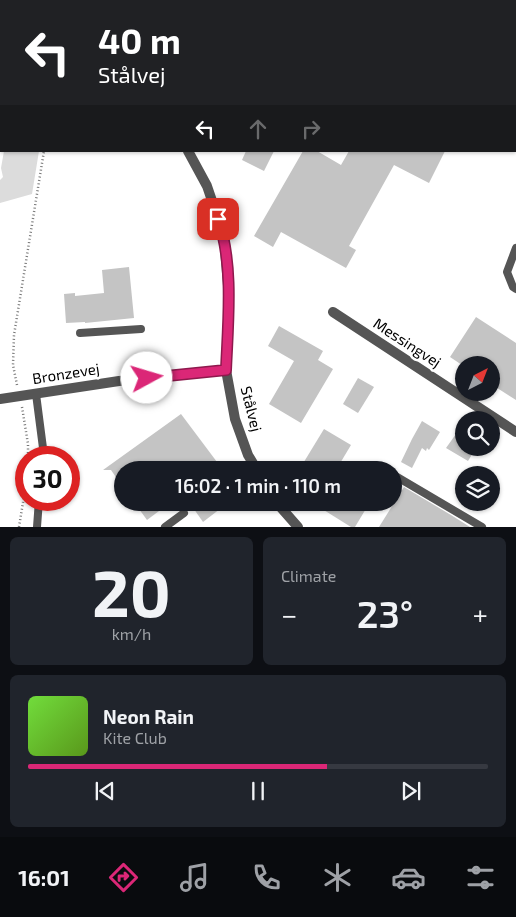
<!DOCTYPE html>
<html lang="en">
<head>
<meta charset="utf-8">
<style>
  :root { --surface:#171b24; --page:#20242c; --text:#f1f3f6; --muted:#9ea1a6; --line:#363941; --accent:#db2777 }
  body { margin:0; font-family:"Exo 2",sans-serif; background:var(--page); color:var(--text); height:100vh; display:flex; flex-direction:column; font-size:19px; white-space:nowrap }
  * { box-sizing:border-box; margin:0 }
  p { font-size:16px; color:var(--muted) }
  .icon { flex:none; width:28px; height:28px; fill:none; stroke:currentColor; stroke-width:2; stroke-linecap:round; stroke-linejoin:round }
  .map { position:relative; height:527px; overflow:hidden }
  .side { display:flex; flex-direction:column; gap:10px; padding:10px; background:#0d0f14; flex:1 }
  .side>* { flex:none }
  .hud { position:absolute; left:0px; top:0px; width:516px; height:152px; box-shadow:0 1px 4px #0004; background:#202124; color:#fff; overflow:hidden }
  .needle { width:32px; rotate:42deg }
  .tools { position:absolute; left:455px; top:356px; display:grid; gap:10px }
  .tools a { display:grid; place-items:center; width:45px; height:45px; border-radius:50%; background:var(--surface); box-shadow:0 1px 4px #0004; font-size:25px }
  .speed { position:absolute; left:15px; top:446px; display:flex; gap:10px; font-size:25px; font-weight:700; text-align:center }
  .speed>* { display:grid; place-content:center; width:65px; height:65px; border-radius:50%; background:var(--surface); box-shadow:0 1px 4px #0004; line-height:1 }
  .speed .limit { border:8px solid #d22; background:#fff; color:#111 }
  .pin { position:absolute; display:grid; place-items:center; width:42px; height:42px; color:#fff; margin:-21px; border-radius:10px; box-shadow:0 2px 8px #0006 }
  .me { position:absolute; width:55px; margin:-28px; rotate:84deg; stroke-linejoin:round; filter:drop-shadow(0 0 4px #0008) }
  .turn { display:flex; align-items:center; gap:18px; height:105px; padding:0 15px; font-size:22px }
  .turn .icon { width:65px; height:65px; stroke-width:2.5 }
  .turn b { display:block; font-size:35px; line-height:42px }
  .lanes { display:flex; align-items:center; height:48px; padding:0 15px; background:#0003; justify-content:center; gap:25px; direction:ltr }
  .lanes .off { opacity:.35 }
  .big { font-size:38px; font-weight:600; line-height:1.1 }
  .side .card { flex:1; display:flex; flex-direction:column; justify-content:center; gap:8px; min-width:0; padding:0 18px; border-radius:8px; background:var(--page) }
  .side .dial { align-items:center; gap:0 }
  .dial b { font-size:65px; line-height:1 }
  .song { display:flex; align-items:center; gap:15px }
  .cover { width:60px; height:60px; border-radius:8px; background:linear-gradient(135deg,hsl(100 70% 55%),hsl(90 70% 35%)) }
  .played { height:5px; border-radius:2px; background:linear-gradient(90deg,var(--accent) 65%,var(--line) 65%) }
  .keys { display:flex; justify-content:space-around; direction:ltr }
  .heat { display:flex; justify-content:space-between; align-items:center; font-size:28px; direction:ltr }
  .side .tiles { flex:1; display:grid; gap:10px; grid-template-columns:1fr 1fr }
  .card:last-child { grid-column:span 2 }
  .trip { position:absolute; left:114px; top:461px; width:288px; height:50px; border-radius:25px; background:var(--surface); box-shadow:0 1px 4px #0004; font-weight:600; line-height:50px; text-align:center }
  .tabs { display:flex; height:80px; justify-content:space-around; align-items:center; background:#090b0e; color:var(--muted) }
  .tabs .icon { width:35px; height:35px }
  .tabs .current { color:var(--accent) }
  .tabs b { font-size:22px; color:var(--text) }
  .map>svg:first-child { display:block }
  .green { fill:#dcdcdc }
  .building { fill:#c4c4c4 }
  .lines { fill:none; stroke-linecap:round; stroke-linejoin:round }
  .path { stroke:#777; stroke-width:2.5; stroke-dasharray:1 2.5; stroke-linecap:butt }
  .service { stroke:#555; stroke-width:8 }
  .minor { stroke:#555; stroke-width:10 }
  .route-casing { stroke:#8e194d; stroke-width:12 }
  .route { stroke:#db2777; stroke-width:9 }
  .labels { text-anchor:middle; stroke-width:5; stroke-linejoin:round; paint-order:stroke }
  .street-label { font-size:15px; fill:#000; stroke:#fff }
</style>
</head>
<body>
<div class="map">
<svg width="516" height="527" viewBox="0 0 516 527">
  <rect width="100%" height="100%" fill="#fff"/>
  <!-- green -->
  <polygon class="green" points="4,151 39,151 32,194 0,203 0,180 3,177 1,168"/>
  <!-- building -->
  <g class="building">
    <polygon points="246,151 274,151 264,171 242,160"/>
    <polygon points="303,151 317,151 341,165 349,151 445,151 429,183 394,165 349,246 356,250 346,268 281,232 273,247 254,236"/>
    <polygon points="129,267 134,318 85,323 85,322 66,323 64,294 75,293 75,296 104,293 102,270"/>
    <polygon points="476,317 516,343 516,400 491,384 491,365 462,365 450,357"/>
    <polygon points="279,326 323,351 318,360 333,369 301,423 269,404 294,361 268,346"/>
    <polygon points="358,378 374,387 358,413 343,404"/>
    <polygon points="181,414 223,470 122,470 122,486 111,470 103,470"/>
    <polygon points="422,421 440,432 429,450 427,448 426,451 422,448 412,468 401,462 412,439"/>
    <polygon points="324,429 351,445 336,470 299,470"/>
    <polygon points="456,434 464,439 464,448 476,448 468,461 446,448"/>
    <polygon points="404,487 451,515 470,527 379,527"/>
    <polygon points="134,502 171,502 147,520"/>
    <polygon points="189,502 229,502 203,522"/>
    <polygon points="311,502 370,502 355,527 351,527"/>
  </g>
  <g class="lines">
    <!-- path -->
    <g class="path">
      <polyline points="79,1 81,0"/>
      <polyline points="17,385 13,365 14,335 44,151"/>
      <polyline points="22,407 28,444 28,458"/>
      <polyline points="19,527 26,484"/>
    </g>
    <!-- service -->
    <g class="service">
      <polyline points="516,248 507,272 513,287 516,289"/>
      <polyline points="80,333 141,329"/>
      <polyline points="36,394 43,448 42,458"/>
      <polyline points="392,474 482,527"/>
      <polyline points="37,527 39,500"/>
      <polyline points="165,527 184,513"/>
    </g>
    <!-- minor -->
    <g class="minor">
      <polyline points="104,0 105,1"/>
      <polyline points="167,1 169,0"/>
      <polyline points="188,151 207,186 224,236 229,298 226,370 235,419 248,455 257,470"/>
      <polyline points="333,312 516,432"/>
      <polyline points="0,399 119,381 226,370"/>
      <polyline points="276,502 298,527"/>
    </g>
  </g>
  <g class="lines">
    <defs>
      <path id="route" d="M147 378 226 370C228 322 234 264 218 219"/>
    </defs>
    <!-- route casing -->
    <use href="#route" class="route-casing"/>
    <!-- route -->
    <use href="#route" class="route"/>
  </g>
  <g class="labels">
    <!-- street labels -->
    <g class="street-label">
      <text transform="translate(407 343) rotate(33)" y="5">Messingvej</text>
      <text transform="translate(66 374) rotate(-9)" y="5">Bronzevej</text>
      <text transform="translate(251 409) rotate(76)" y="5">Stålvej</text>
    </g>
  </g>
</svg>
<div class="tools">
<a><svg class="needle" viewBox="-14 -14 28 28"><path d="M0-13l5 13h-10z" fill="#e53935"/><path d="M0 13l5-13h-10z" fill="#9ea1a6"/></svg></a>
<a><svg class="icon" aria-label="search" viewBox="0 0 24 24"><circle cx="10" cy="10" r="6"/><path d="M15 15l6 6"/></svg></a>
<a><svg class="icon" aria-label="layers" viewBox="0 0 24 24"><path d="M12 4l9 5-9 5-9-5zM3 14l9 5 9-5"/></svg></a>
</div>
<div class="speed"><div class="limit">30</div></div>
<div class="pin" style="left:218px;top:219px;background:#d93025"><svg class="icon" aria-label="arrive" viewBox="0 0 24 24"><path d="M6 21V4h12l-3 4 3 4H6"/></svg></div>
<svg class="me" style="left:147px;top:378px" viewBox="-20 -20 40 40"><circle r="19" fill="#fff"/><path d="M0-13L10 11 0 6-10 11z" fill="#db2777"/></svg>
<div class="trip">16:02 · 1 min · 110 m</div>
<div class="hud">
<div class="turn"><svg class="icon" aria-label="left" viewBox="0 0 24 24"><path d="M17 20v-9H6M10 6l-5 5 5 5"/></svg><div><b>40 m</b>Stålvej</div></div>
<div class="lanes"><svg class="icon" aria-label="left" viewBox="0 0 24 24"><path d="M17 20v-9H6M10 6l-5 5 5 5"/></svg><svg class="icon off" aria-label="ahead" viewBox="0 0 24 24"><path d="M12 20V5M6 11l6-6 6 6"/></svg><svg class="icon off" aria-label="right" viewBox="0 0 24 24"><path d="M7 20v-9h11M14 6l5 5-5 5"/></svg></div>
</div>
</div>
<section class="side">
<div class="tiles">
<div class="card dial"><b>20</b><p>km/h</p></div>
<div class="card"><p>Climate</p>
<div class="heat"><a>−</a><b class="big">23°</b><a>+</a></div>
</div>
<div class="card">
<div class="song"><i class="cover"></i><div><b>Neon Rain</b><p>Kite Club</p></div></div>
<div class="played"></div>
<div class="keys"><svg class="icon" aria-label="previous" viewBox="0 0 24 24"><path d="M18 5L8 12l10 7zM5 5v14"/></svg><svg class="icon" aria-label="pause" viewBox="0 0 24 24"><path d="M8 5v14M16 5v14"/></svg><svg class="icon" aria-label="next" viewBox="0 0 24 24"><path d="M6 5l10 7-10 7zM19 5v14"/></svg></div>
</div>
</div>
</section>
<nav class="tabs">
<b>16:01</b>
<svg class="icon current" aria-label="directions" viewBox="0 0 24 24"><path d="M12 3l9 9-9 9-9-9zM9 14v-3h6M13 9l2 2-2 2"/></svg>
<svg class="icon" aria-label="music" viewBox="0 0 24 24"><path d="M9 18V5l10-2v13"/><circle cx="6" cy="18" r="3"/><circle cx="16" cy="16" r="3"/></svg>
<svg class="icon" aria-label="phone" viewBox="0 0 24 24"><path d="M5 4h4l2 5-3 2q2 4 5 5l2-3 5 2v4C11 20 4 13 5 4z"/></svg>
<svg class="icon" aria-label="climate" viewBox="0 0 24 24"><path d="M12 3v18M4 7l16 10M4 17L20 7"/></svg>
<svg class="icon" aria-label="car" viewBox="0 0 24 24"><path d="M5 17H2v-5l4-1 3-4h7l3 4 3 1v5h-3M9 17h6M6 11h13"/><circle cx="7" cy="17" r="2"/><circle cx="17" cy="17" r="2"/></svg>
<svg class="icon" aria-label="filters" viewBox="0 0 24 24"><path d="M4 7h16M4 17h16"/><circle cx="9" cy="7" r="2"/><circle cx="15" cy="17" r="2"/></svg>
</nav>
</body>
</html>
